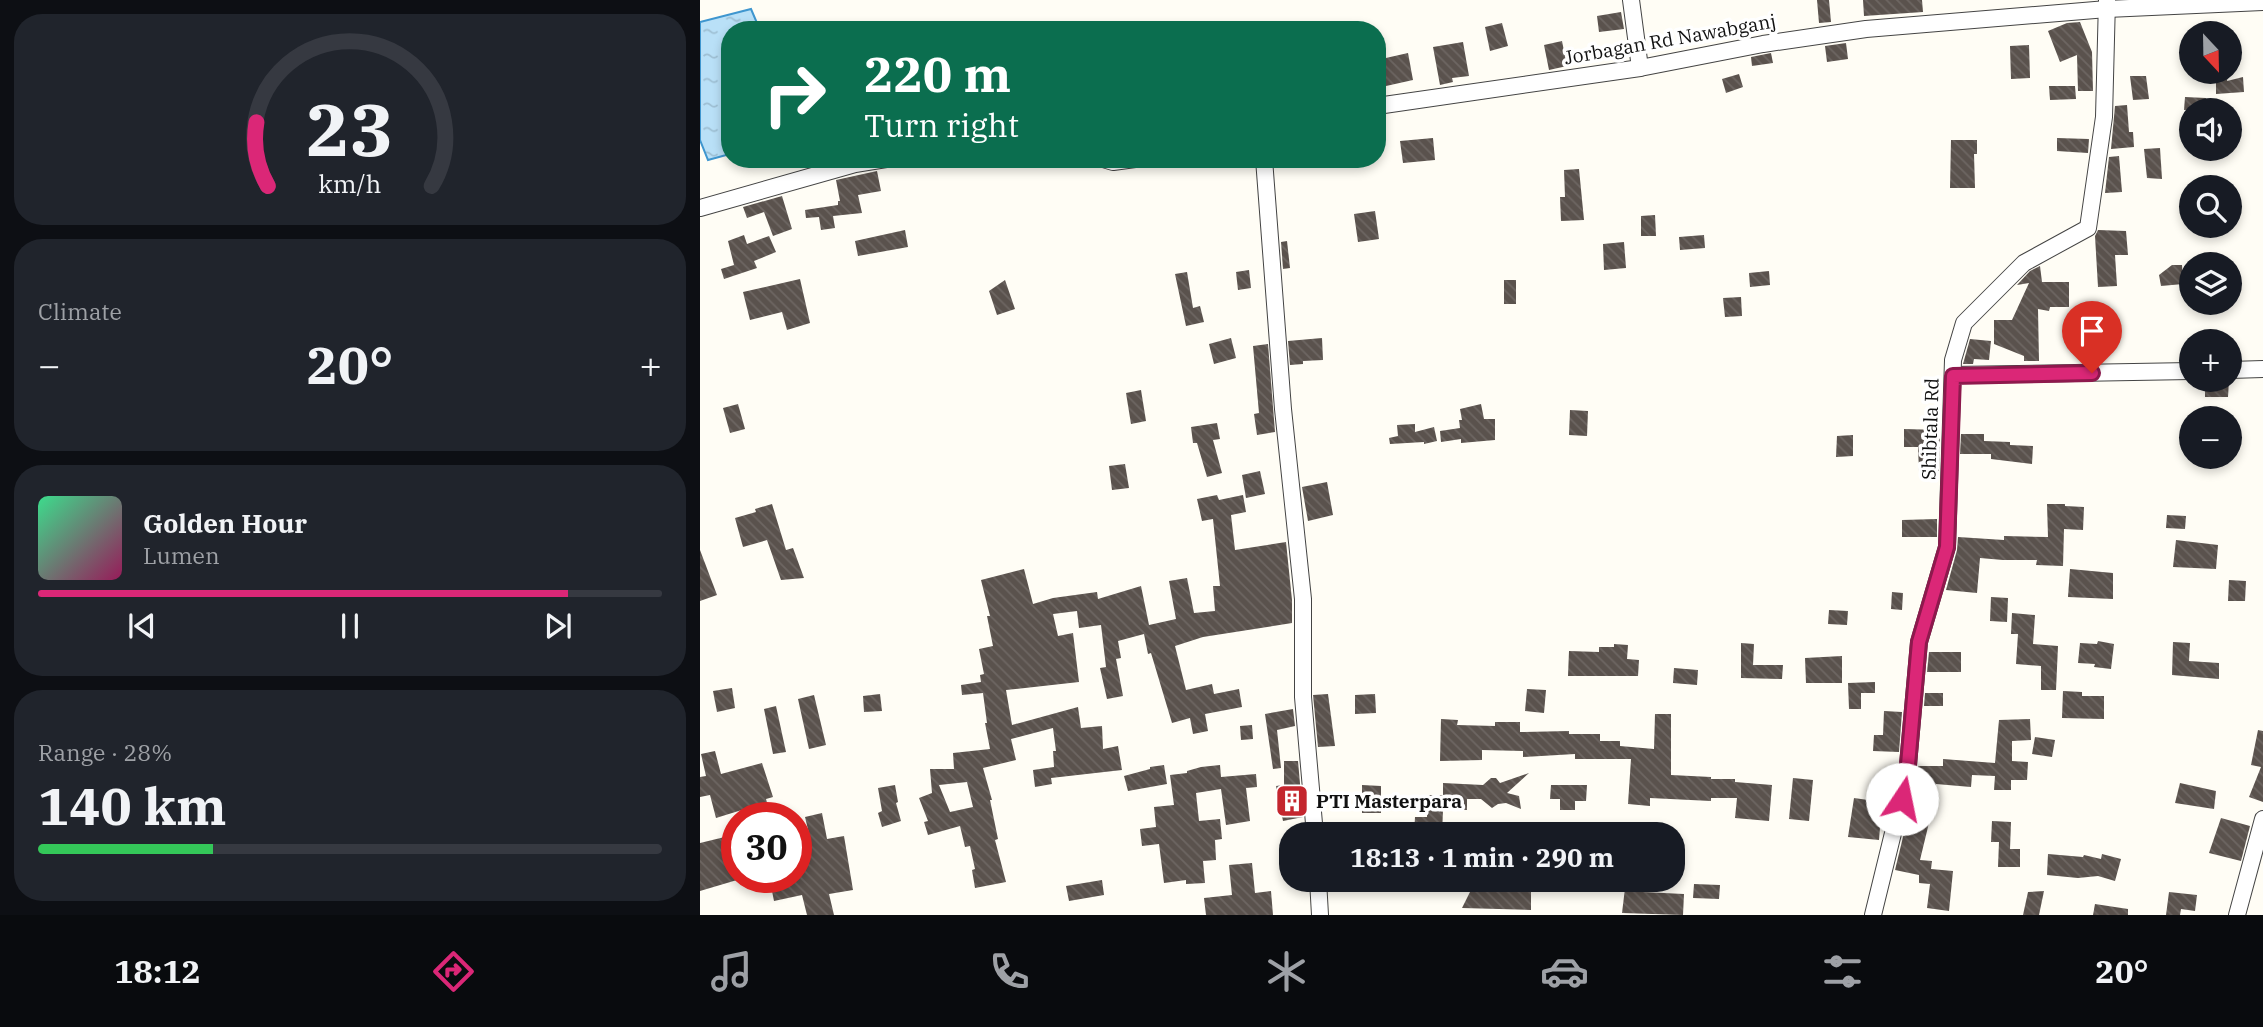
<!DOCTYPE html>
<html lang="en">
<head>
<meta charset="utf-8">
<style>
  :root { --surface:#171b24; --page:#20242c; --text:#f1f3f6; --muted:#9ea1a6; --line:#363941; --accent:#db2777 }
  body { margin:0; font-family:"IBM Plex Serif",serif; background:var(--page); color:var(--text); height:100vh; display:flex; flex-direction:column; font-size:26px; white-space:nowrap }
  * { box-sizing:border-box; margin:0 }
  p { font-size:23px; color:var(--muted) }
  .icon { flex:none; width:38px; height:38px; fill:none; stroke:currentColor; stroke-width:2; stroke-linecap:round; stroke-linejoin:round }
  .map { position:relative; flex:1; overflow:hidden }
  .panel { display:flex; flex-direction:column; gap:14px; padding:14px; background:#0d0f14; width:700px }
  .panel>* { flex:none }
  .guide { position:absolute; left:21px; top:21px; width:665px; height:147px; border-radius:28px; box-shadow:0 4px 10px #0003; background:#0b6e4f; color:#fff; overflow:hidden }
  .needle { width:46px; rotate:158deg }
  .controls { position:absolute; left:1479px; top:21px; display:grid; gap:14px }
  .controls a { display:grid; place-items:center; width:63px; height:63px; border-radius:50%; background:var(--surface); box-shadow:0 4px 10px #0003; font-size:35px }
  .speed { position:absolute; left:21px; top:802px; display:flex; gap:14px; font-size:35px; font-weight:700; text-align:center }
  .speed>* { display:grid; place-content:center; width:91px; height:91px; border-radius:50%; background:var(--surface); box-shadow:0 4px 10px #0003; line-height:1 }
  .speed .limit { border:10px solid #d22; background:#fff; color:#111 }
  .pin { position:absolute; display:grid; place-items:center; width:60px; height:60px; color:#fff; margin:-72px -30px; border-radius:50% 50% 50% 0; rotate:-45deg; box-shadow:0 0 7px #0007 }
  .pin .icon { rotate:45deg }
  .me { position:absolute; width:77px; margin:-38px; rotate:11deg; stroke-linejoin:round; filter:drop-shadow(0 0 5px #0008) }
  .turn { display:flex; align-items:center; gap:24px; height:147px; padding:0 28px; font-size:32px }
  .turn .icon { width:91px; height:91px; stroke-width:2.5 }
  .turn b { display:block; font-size:49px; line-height:60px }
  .big { font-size:52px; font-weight:700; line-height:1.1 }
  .panel .widget { flex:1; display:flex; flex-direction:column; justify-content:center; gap:10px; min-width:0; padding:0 24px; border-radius:28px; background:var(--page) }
  .panel .dial { align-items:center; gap:0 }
  .dial svg { height:182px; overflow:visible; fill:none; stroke:var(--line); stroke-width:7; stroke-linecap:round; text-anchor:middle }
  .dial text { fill:var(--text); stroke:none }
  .song { display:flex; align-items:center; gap:21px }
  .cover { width:84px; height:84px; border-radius:10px; background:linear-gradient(135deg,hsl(150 70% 55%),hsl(330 70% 35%)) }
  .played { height:7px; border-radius:4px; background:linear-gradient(90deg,var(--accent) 85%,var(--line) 85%) }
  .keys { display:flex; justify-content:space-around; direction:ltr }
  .heat { display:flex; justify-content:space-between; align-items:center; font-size:38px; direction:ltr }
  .charge { height:10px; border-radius:5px; background:linear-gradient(90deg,#34c759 28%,var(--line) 0) }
  .trip { position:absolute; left:579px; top:822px; width:406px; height:70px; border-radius:28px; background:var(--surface); box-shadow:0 4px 10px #0003; font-weight:700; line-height:70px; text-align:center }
  .tab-bar { display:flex; height:112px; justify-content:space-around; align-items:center; background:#090b0e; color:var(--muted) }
  .tab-bar .icon { width:49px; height:49px }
  .tab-bar .current { color:var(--accent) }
  .tab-bar b { font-size:32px; color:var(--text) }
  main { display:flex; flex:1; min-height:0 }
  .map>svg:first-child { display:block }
  .water { fill:url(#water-ripples); stroke:#3f96cf; stroke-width:2 }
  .building { fill:url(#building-back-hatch); fill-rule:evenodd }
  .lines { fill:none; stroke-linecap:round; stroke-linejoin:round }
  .street-casing { stroke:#444; stroke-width:18 }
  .street { stroke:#fff; stroke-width:16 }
  .route-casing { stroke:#8e194d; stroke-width:18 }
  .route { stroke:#db2777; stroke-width:12 }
  .labels { text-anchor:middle; stroke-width:7; stroke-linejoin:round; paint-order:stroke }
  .street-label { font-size:19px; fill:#111; stroke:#fff }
  .poi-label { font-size:19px; font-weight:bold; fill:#111; stroke:#fff; text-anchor:start }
</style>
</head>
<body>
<main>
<section class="panel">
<div class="widget dial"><svg viewBox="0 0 100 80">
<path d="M14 69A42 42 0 1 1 86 69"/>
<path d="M14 69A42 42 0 0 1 9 41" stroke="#db2777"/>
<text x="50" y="56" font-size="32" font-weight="700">23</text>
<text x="50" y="72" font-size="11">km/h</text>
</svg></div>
<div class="widget"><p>Climate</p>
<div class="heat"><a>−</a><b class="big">20°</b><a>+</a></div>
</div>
<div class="widget">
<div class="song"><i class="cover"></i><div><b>Golden Hour</b><p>Lumen</p></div></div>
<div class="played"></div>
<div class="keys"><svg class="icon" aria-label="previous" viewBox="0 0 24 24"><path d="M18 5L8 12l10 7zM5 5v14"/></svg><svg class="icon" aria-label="pause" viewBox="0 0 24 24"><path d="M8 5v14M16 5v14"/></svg><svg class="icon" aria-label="next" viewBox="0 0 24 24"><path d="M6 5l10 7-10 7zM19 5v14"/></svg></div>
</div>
<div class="widget"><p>Range · 28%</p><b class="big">140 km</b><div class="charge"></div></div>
</section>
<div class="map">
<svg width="1563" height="915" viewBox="0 0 1563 915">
  <defs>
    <pattern id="water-ripples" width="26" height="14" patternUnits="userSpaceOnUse" patternTransform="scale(1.75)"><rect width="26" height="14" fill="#b9e0f7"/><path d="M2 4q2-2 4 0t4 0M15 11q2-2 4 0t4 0" fill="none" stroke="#9ebfd3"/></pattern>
    <pattern id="building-back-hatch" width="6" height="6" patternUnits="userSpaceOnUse" patternTransform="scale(1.75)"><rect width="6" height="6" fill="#5a524d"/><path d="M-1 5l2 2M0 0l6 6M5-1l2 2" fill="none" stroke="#6d6662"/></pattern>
  </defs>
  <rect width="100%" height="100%" fill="#fffdf5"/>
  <!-- water -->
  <polygon class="water" points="51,9 60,30 30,30 30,154 8,160 0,140 0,22"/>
  <!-- building -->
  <g class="building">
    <polygon points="1117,0 1129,0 1131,22 1119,23"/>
    <polygon points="1163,0 1222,0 1223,12 1164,16"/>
    <polygon points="921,12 924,29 899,32 897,16"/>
    <polygon points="1380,22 1392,52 1393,91 1378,91 1377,55 1360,62 1348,31 1367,23"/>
    <polygon points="802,23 808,46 790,51 785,27"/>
    <polygon points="862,41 867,66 849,70 844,45"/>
    <polygon points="763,42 769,76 752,78 753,82 740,85 733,47"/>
    <polygon points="1146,43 1148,59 1127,62 1125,46"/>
    <polygon points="1329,45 1330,78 1311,79 1310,46"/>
    <polygon points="708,53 713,80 677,88 677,60"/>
    <polygon points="1071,53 1073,63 1052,66 1051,57"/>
    <polygon points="1039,74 1043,87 1026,93 1022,79"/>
    <polygon points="1528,74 1527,81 1543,77 1544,92 1516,94 1516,75"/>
    <polygon points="1430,76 1446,76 1449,99 1433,100"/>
    <polygon points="1349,86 1375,86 1376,99 1350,100"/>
    <polygon points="1485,97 1506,98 1505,110 1484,110"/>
    <polygon points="1427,105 1429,132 1433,132 1434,147 1411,149 1415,106"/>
    <polygon points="733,138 735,160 703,163 700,141"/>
    <polygon points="1357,138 1389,139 1388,153 1357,151"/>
    <polygon points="1251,140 1277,140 1277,154 1274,154 1275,188 1250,188"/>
    <polygon points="1460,148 1462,179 1447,178 1444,149"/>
    <polygon points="1419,156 1422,192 1405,193 1409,157"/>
    <polygon points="879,169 884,220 861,221 860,197 865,197 864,170"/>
    <polygon points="177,171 181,191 158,195 162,213 133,216 135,228 121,230 119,217 106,218 105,210 138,205 138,201 140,201 136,180"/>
    <polygon points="82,196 92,229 73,236 64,212 47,218 43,207"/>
    <polygon points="675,211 679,239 658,242 654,214"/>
    <polygon points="955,215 956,236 941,236 941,216"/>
    <polygon points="205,230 208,247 158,256 155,241"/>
    <polygon points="1398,230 1426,231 1428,255 1415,255 1417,286 1398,287 1395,236"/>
    <polygon points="44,235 47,244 69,236 76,252 54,261 57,268 24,279 21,269 34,265 28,241"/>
    <polygon points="1004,235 1005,248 980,250 979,237"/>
    <polygon points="587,241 590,268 583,269 581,242"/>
    <polygon points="924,242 926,268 904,270 903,244"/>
    <polygon points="1472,265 1482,265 1483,284 1461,286 1459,275"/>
    <polygon points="1340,266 1342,282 1369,282 1369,307 1350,307 1349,311 1338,309 1339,361 1324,361 1324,356 1294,344 1294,320 1312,320 1329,283 1317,285 1330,271"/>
    <polygon points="549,270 551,288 538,290 536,272"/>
    <polygon points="1069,271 1070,285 1050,287 1049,273"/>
    <polygon points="487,272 493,308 500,306 504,322 486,326 475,274"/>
    <polygon points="100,279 110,323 87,330 82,312 50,320 43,292"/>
    <polygon points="305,280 315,309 297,315 289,291"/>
    <rect x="804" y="280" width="12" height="24"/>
    <polygon points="1041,297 1042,316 1025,317 1023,298"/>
    <polygon points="1384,329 1398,330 1396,361 1382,360"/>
    <polygon points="531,338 536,358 514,364 509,344"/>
    <polygon points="622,338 623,360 603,361 603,364 590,365 588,341"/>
    <polygon points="1270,339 1291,341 1289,360 1274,359 1273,364 1263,364"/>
    <polygon points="568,344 575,432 557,435 554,414 559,413 553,346"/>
    <polygon points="1505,380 1529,380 1528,397 1505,397"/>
    <polygon points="441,390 446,421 431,424 426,393"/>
    <polygon points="38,404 45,429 30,433 23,408"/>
    <polygon points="781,404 784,419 795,419 795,440 761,443 761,439 741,442 740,431 760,428 759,420 762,420 760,409"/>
    <polygon points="870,410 888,411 887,436 869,435"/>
    <polygon points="517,423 520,439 513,440 522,473 507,477 497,443 493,443 491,427"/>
    <polygon points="715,424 715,432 734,427 737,441 724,444 724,442 690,444 689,438 698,436 697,425"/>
    <polygon points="1204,429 1240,430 1239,471 1219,471 1218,447 1204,447"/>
    <polygon points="1261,434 1284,434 1284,441 1310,442 1310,445 1333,446 1332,464 1291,459 1291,454 1260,454"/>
    <polygon points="1153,435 1153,456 1136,457 1137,436"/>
    <polygon points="425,464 429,488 412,490 409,466"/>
    <polygon points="560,471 565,494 546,498 542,475"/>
    <polygon points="627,482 633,515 608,521 602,487"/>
    <path d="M517 495 519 500 543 495 546 512 531 515 535 550 586 542 592 600V623L503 637 475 646 486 690 512 684 514 694 539 689 542 707 505 714 508 731 493 734 490 718 472 723 451 653 448 654 444 634 418 641 421 658 416 659 423 696 407 699 400 668 406 667 401 625 379 628 377 611 353 614 358 636 373 633 379 682 306 690 312 725 378 707 381 728 402 726 403 749 418 746 422 770 351 778 352 784 335 787 333 770 354 767 353 751H356L353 728 311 739 316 760 283 768 292 800H290L298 839 295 840 306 882 275 888 272 870 275 869 270 846 265 847 260 826 228 835 224 822 228 821 219 798 232 793 230 769H254L253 753 290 749 285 723H287L283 693 262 695 261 685 281 682 280 675 284 674 279 649 293 646 287 616H290L281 580 324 569 333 604 353 598 397 592 398 599 441 586 449 625 476 619 469 581 487 578 494 613 515 611 513 586H520L513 519 502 521 497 499ZM267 782 273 807 250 812 239 785Z"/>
    <polygon points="72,504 86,550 93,548 104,578 81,580 67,540 43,547 35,518 56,512 55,509"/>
    <polygon points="1347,504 1365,504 1365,506 1384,507 1383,530 1364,529 1363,566 1336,565 1337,560 1303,560 1280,558 1277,593 1246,590 1257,550 1258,537 1304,540 1304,536 1348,537"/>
    <polygon points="1467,515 1486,516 1485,529 1466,528"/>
    <polygon points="1237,519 1237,537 1202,537 1202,520"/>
    <polygon points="1476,540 1518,545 1516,569 1473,567"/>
    <polygon points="0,550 17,595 0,601"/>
    <polygon points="1370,569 1413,573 1413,599 1368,597"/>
    <polygon points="1529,580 1546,581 1545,601 1528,601"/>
    <polygon points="1192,592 1203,593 1202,610 1191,609"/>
    <polygon points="1291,597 1308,598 1307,622 1290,621"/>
    <polygon points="1129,610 1148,611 1147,625 1128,624"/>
    <polygon points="1312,613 1335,615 1333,644 1358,646 1356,690 1341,690 1341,666 1316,664 1318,634 1311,634"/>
    <polygon points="1398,641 1414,644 1411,669 1394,667 1395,664 1378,663 1380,643 1397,644"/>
    <polygon points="1473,642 1490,643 1489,661 1519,663 1519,679 1472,675"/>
    <polygon points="1041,643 1054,644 1053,665 1083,665 1082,679 1041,678"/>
    <polygon points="914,644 928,645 927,659 939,660 938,676 868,676 869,651 899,652 899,647 914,647"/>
    <polygon points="1229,652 1261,652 1261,672 1227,672"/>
    <polygon points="1142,656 1142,683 1106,683 1105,658"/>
    <polygon points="974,668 998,670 997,685 973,683"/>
    <polygon points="1175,682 1175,693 1161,693 1161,709 1149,709 1148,683"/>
    <polygon points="32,688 35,708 17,712 13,691"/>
    <polygon points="827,689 846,690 844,713 825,711"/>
    <polygon points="1363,691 1382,692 1382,696 1404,696 1404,719 1362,718"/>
    <polygon points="1225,693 1243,693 1243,706 1224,706"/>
    <polygon points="180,694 182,711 164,712 163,696"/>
    <polygon points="628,694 635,746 618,747 613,695"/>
    <polygon points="675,694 676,713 655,714 655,695"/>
    <polygon points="114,695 126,745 109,749 98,699"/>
    <polygon points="76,706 86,752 73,754 64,709"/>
    <polygon points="593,709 595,726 577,730 581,768 573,769 565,714"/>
    <polygon points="1184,711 1202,712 1199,752 1173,751 1174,735 1183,735"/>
    <polygon points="955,714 971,714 971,775 1011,777 1011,779 1035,779 1035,782 1072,785 1069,821 1035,818 1037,798 1011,798 1011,801 950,798 950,806 928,804 931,759 875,759 875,754 823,757 823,751 782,750 782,760 740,761 741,719 758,720 757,725 795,726 795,722 820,722 820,732 869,731 869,734 900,734 900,741 920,741 920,746 954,749"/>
    <polygon points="1330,719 1331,740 1312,741 1312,761 1328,762 1327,780 1311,780 1311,790 1294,790 1295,776 1272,775 1271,787 1236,784 1235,798 1220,860 1232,861 1231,869 1253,871 1249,911 1227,908 1230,884 1219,883 1219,875 1195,870 1210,808 1212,808 1218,766 1243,766 1243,759 1295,763 1299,720"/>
    <polygon points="552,725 553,739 541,740 540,726"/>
    <polygon points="1558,730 1563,731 1563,802 1549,797 1561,767 1551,765"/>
    <polygon points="1335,737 1355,740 1352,757 1332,754"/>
    <polygon points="15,751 21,774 62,763 73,797 66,799 71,817 47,817 45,809 16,818 10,795 0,797 0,777 6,776 1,754"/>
    <polygon points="584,761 598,761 603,817 583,821 576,786 584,785"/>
    <polygon points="464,765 467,784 428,791 424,776 450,769 450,767"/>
    <polygon points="520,765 521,777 556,774 557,787 546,788 550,821 526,825 521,789 496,793 499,821 520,819 522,839 515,840 516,860 503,861 505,883 486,884 486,880 464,883 459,844 442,846 440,829 456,827 454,807 474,805 470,775 487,773 487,771 501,767"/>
    <polygon points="829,773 807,793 819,796 821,809 806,803 798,804 792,808 781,799 767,799 767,810 743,810 742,835 714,835 715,817 727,817 728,795 743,795 743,783 783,785 791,778 796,778 800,783"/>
    <polygon points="1093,778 1113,780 1109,821 1089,819"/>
    <polygon points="1480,783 1516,791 1514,809 1475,803"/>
    <polygon points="195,785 198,802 196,803 201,821 182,827 178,813 182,811 178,788"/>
    <polygon points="662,785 681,786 681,813 662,813"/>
    <polygon points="851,785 887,785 886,801 875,801 875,810 860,810 860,799 850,799"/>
    <polygon points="1154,798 1182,802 1179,840 1148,837"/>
    <polygon points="122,813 127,839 144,836 153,890 129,894 134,915 107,915 102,895 74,901 71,886 96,881 96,846 111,842 105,817"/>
    <polygon points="1521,818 1550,826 1541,861 1509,853"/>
    <polygon points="1292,821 1311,822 1310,849 1320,849 1320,867 1298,867 1299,842 1291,842"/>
    <polygon points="37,834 37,880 0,891 0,843"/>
    <polygon points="1348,854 1383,857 1384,855 1401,859 1402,854 1421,859 1415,881 1398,876 1378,878 1347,875"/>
    <polygon points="552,863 555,893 571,891 573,915 506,915 504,898 532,895 529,865"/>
    <polygon points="402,880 404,895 369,901 366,886"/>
    <polygon points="753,880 831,880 831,910 762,908 770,892"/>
    <polygon points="926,880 944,880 943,892 984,894 983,915 922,913"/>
    <polygon points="994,884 1020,885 1019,899 993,898"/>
    <polygon points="1344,891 1339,915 1323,915 1328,892"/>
    <polygon points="1469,892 1497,895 1495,911 1481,909 1480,915 1466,915"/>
    <polygon points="1395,904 1428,909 1428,915 1393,915"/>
  </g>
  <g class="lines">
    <defs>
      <g id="street">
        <polyline points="931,0 940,68"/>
        <polyline points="677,106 940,68 1063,44 1166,29 1407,9 1563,2"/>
        <polyline points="403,159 413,162 435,159"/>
        <polyline points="564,159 583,409 603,599 603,697 615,835"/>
        <polyline points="0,208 155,164 186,159"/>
        <polyline points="1530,370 1563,369"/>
        <polyline points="1253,375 1491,371"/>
        <polyline points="618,880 620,915"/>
        <polyline points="1173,915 1207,776 1219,642 1247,547 1253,360 1264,323 1324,263 1388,228 1404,117 1407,0"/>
        <polyline points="1537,915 1563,819"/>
      </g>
    </defs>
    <!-- street casing -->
    <use href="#street" class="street-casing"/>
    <!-- street -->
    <use href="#street" class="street"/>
  </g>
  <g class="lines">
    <defs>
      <polyline id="route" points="1202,799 1207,776 1219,642 1247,547 1253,376 1392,373"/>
    </defs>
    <!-- route casing -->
    <use href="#route" class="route-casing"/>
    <!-- route -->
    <use href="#route" class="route"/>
  </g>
  <!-- icons -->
  <defs>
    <symbol id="building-square" viewBox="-11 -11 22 22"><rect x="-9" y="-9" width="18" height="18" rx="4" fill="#c4262e" stroke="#fff"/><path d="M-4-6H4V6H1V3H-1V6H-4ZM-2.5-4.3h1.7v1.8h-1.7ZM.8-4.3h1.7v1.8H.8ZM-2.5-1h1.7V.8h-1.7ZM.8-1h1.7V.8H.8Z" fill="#fff"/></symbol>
  </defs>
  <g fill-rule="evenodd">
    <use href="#building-square" x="573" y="782" width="38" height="38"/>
  </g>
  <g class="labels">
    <!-- street labels -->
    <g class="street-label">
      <text transform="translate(970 39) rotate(-10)" y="7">Jorbagan Rd Nawabganj</text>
      <text transform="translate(1230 429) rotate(-88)" y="7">Shibtala Rd</text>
    </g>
    <!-- poi labels -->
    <g class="poi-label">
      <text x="616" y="808">PTI Masterpara</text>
    </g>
  </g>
</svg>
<div class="controls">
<a><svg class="needle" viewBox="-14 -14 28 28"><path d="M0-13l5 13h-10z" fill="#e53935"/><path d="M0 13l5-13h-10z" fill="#9ea1a6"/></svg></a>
<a><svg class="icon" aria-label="sound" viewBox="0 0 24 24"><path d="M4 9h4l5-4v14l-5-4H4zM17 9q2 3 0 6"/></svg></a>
<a><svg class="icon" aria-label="search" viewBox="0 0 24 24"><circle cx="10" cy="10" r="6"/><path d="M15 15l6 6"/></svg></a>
<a><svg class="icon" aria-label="layers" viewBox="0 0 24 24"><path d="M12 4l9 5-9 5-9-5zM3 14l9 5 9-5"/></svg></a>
<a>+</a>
<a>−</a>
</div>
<div class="speed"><div class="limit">30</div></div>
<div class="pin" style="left:1392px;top:373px;background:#d93025"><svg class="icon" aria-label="arrive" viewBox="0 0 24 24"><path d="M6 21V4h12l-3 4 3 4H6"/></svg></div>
<svg class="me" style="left:1202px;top:799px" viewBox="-20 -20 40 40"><circle r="19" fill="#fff"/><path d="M0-13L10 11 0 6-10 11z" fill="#db2777"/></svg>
<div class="trip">18:13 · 1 min · 290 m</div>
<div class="guide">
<div class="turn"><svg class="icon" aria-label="right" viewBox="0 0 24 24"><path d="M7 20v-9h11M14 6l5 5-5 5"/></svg><div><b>220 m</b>Turn right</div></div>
</div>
</div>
</main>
<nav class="tab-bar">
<b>18:12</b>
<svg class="icon current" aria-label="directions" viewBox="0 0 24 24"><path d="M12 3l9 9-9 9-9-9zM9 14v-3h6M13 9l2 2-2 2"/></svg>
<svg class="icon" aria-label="music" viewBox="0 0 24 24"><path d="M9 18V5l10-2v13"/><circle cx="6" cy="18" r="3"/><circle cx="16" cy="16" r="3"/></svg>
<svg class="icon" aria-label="phone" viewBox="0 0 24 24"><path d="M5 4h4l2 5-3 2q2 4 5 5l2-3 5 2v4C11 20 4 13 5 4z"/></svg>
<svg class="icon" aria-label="climate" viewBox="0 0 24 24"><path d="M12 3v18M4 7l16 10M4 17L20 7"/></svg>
<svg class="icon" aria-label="car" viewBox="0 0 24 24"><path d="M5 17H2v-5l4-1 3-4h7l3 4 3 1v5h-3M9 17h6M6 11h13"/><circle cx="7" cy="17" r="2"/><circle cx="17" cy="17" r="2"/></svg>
<svg class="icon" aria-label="filters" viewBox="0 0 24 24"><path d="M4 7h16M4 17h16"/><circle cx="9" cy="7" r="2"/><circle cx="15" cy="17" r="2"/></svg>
<b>20°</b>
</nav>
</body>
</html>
